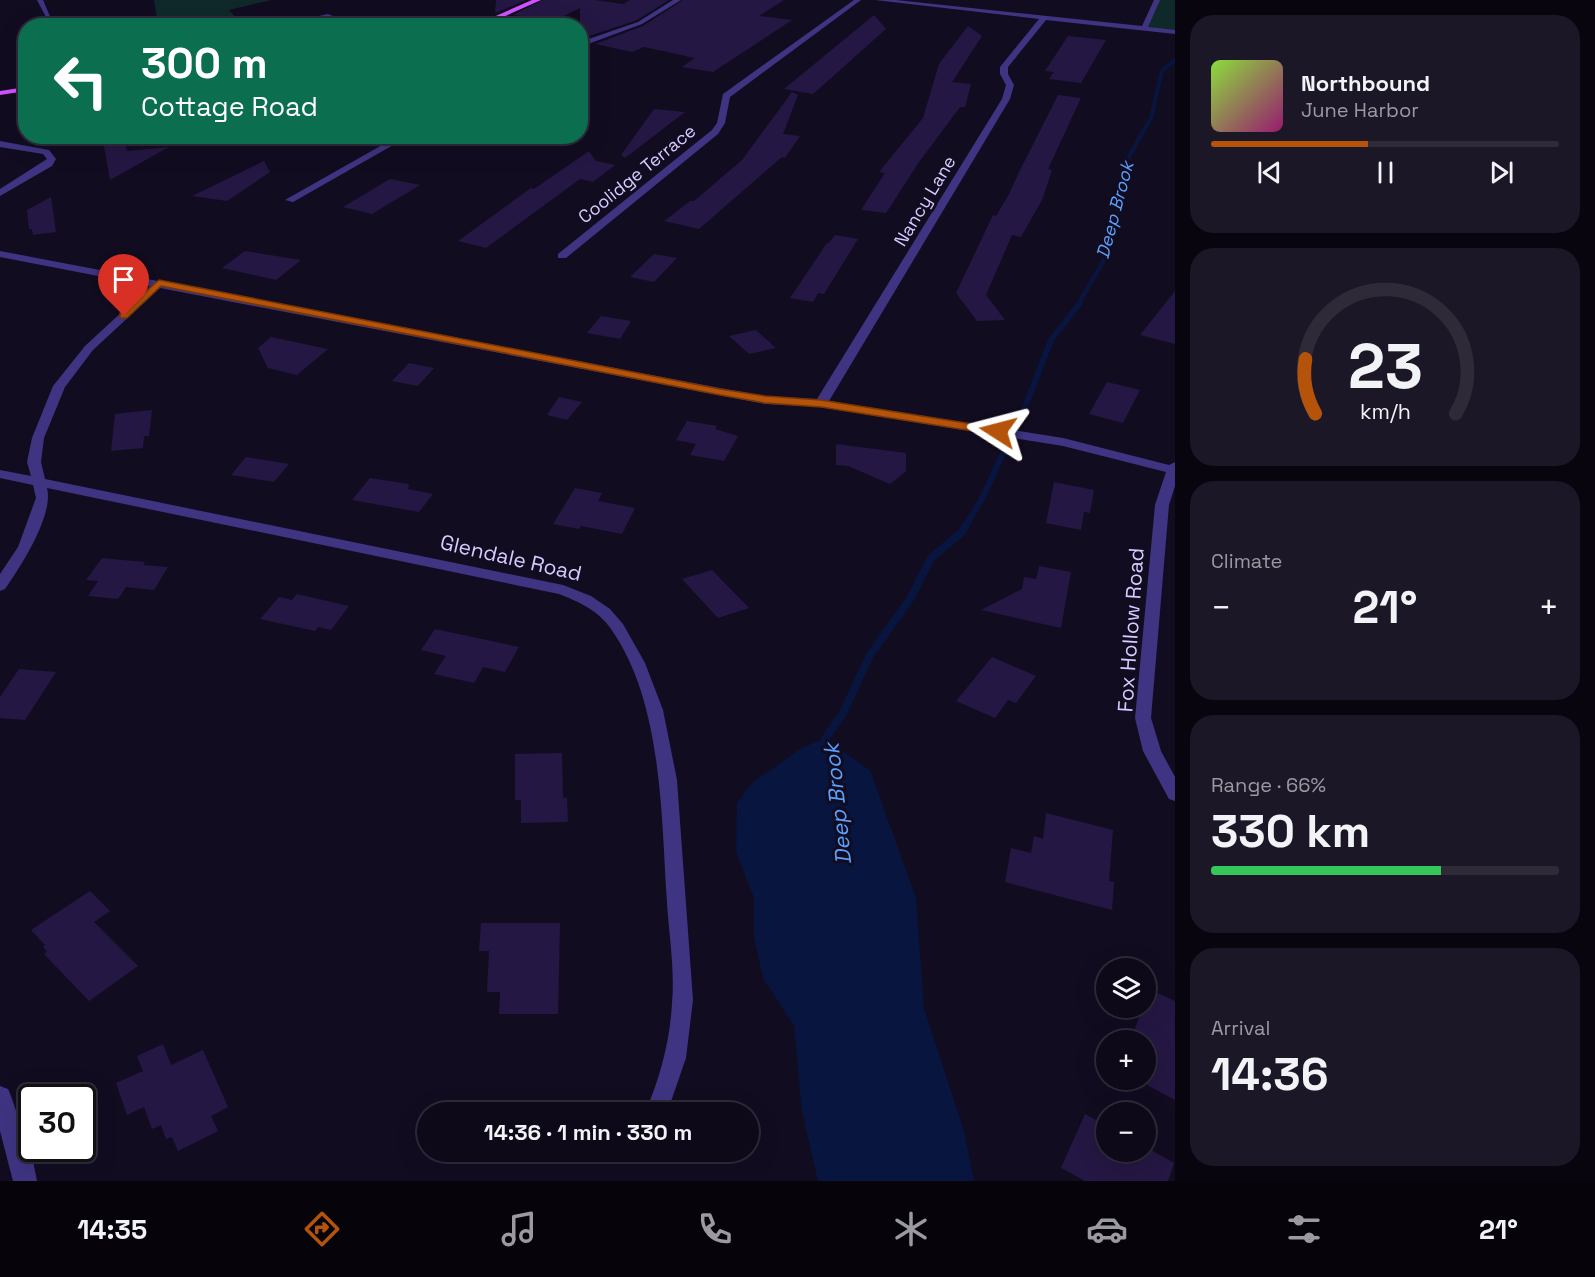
<!DOCTYPE html>
<html lang="en">
<head>
<meta charset="utf-8">
<style>
  :root { --surface:#0e0919; --page:#1c1726; --text:#f1f3f6; --muted:#9b9aa2; --line:#2e2a38; --accent:#b45309 }
  body { margin:0; font-family:"Space Grotesk",sans-serif; background:var(--page); color:var(--text); height:100vh; display:flex; flex-direction:column; font-size:22px; white-space:nowrap }
  * { box-sizing:border-box; margin:0 }
  p { font-size:20px; color:var(--muted) }
  .icon { flex:none; width:33px; height:33px; fill:none; stroke:currentColor; stroke-width:2; stroke-linecap:round; stroke-linejoin:round }
  .map { position:relative; flex:1; overflow:hidden }
  .drawer { display:flex; flex-direction:column; gap:15px; padding:15px; background:#08050e; width:420px }
  .drawer>* { flex:none }
  .guide { position:absolute; left:18px; top:18px; width:570px; height:126px; border-radius:24px; box-shadow:0 6px 24px #0002,0 0 0 2px var(--line); background:#0b6e4f; color:#fff; overflow:hidden }
  .controls { position:absolute; left:1096px; top:958px; display:grid; gap:12px }
  .controls a { display:grid; place-items:center; width:60px; height:60px; border-radius:50%; background:var(--surface); box-shadow:0 6px 24px #0002,0 0 0 2px var(--line); font-size:30px }
  .speed { position:absolute; left:18px; top:1084px; display:flex; gap:12px; font-size:30px; font-weight:700; text-align:center }
  .speed>* { display:grid; place-content:center; width:78px; height:78px; border-radius:50%; background:var(--surface); box-shadow:0 6px 24px #0002,0 0 0 2px var(--line); line-height:1 }
  .speed .limit { border:3px solid #111; border-radius:9px; background:#fff; color:#111 }
  .pin { position:absolute; display:grid; place-items:center; width:51px; height:51px; color:#fff; margin:-62px -26px; border-radius:50% 50% 50% 0; rotate:-45deg; box-shadow:0 0 6px #0007 }
  .pin .icon { rotate:45deg }
  .me { position:absolute; width:66px; margin:-33px; rotate:279deg; stroke-linejoin:round; filter:drop-shadow(0 0 4px #0008) }
  .turn { display:flex; align-items:center; gap:21px; height:126px; padding:0 24px; font-size:27px }
  .turn .icon { width:78px; height:78px; stroke-width:2.5 }
  .turn b { display:block; font-size:42px; line-height:51px }
  .big { font-size:45px; font-weight:600; line-height:1.1 }
  .drawer .tile { flex:1; display:flex; flex-direction:column; justify-content:center; gap:9px; min-width:0; padding:0 21px; border-radius:24px; background:var(--page) }
  .drawer .dial { align-items:center; gap:0 }
  .dial svg { height:156px; overflow:visible; fill:none; stroke:var(--line); stroke-width:7; stroke-linecap:round; text-anchor:middle }
  .dial text { fill:var(--text); stroke:none }
  .song { display:flex; align-items:center; gap:18px }
  .cover { width:72px; height:72px; border-radius:9px; background:linear-gradient(135deg,hsl(90 70% 55%),hsl(320 70% 35%)) }
  .played { height:6px; border-radius:3px; background:linear-gradient(90deg,var(--accent) 45%,var(--line) 45%) }
  .keys { display:flex; justify-content:space-around; direction:ltr }
  .heat { display:flex; justify-content:space-between; align-items:center; font-size:33px; direction:ltr }
  .charge { height:9px; border-radius:4px; background:linear-gradient(90deg,#34c759 66%,var(--line) 0) }
  .trip { position:absolute; left:417px; top:1102px; width:342px; height:60px; border-radius:30px; background:var(--surface); box-shadow:0 6px 24px #0002,0 0 0 2px var(--line); font-weight:600; line-height:60px; text-align:center }
  .dock { display:flex; height:96px; justify-content:space-around; align-items:center; background:#06040a; color:var(--muted) }
  .dock .icon { width:42px; height:42px }
  .dock .current { color:var(--accent) }
  .dock b { font-size:27px; color:var(--text) }
  main { display:flex; flex:1; min-height:0 }
  .map>svg:first-child { display:block }
  .green { fill:#0f292b }
  .water { fill:#07153f }
  .lines { fill:none; stroke-linecap:round; stroke-linejoin:round }
  .stream-far3 { stroke:#07153f; stroke-width:4 }
  .stream-far2 { stroke:#07153f; stroke-width:4.5 }
  .stream-far1 { stroke:#07153f; stroke-width:6 }
  .stream { stroke:#07153f; stroke-width:8 }
  .building { fill:#241743 }
  .minor { fill:#3f3482; fill-rule:evenodd }
  .major { fill:#d153ff; fill-rule:evenodd }
  .route { fill:#b45309; stroke:#753606; stroke-width:1.5 }
  .labels { text-anchor:middle; stroke-width:6; stroke-linejoin:round; paint-order:stroke }
  .far-street-label { font-size:18px; fill:#d7ccff; stroke:#120c21 }
  .far-water-label { font-size:18px; font-style:italic; fill:#5aa1ff; stroke:#120c21 }
  .street-label { font-size:21px; fill:#d7ccff; stroke:#120c21 }
  .water-label { font-size:22px; font-style:italic; fill:#5aa1ff; stroke:#120c21 }
</style>
</head>
<body>
<main>
<div class="map">
<svg width="1175" height="1181" viewBox="0 0 1175 1181">
  <rect width="100%" height="100%" fill="#120c21"/>
  <!-- green -->
  <g class="green">
    <polygon points="154,0 271,0 229,10 243,26 158,25"/>
    <polygon points="1154,0 1175,0 1175,31 1147,28"/>
  </g>
  <!-- water -->
  <polygon class="water" points="825,739 870,770 916,898 924,1008 964,1131 974,1181 818,1181 802,1112 794,1026 763,978 754,937 754,898 736,852 737,803 752,783 803,747"/>
  <g class="lines">
    <!-- stream-far3 -->
    <polyline class="stream-far3" points="1142,134 1151,118 1162,71 1175,60"/>
    <!-- stream-far2 -->
    <polyline class="stream-far2" points="1078,305 1105,258 1116,219 1127,160 1143,132"/>
    <!-- stream-far1 -->
    <g class="stream-far1">
      <polyline points="1018,425 1051,340 1079,304"/>
      <polyline points="965,527 984,495 1008,442"/>
    </g>
    <!-- stream -->
    <polyline class="stream" points="827,749 825,739 843,713 870,655 910,599 931,558 962,532 966,525"/>
  </g>
  <!-- building -->
  <g class="building">
    <polygon points="496,0 526,0 498,12 495,12"/>
    <polygon points="543,0 595,0 623,4 630,0 669,0 637,20 580,39 580,8 553,21 513,15"/>
    <polygon points="683,0 784,0 759,16 792,20 713,72 682,67 695,58 644,47 632,52 595,44 643,26"/>
    <polygon points="874,15 886,29 813,94 784,89"/>
    <polygon points="968,26 982,36 952,82 971,84 965,107 960,107 919,162 886,213 861,210 885,173 879,172 923,118 939,64"/>
    <polygon points="1068,36 1106,40 1081,83 1049,79 1054,72 1045,71"/>
    <polygon points="792,92 798,95 783,134 800,136 785,158 782,157 699,229 664,221 690,201 694,201 742,160"/>
    <polygon points="1058,95 1081,98 1048,169 1052,170 1042,200 1021,237 1012,235 986,295 1005,320 977,321 956,293 993,215 996,216 1009,194 1019,172"/>
    <polygon points="654,109 685,112 625,158 621,155"/>
    <polygon points="124,138 127,151 169,147 110,180 103,141"/>
    <polygon points="589,151 596,161 615,165 593,182 580,179 486,248 458,241 531,188 534,189"/>
    <polygon points="264,161 270,172 227,201 192,196"/>
    <polygon points="390,179 420,185 372,214 343,207"/>
    <polygon points="51,197 56,232 33,235 32,229 29,229 27,210"/>
    <polygon points="835,235 858,239 824,294 818,293 813,302 790,298 827,243 829,243"/>
    <polygon points="245,251 301,260 276,280 222,268"/>
    <polygon points="654,254 677,258 654,282 630,277"/>
    <polygon points="1175,291 1175,344 1140,335"/>
    <polygon points="601,316 631,321 620,339 587,333"/>
    <polygon points="756,330 776,348 749,354 729,336"/>
    <polygon points="271,337 328,349 297,375 268,368 258,348"/>
    <polygon points="409,363 434,368 418,386 392,381"/>
    <polygon points="1107,382 1140,390 1123,423 1089,414"/>
    <polygon points="559,397 582,402 567,420 547,415"/>
    <polygon points="152,410 149,436 144,436 143,448 111,451 115,414"/>
    <polygon points="687,421 717,426 715,429 738,436 724,461 690,455 696,444 676,440"/>
    <polygon points="836,444 906,453 906,471 890,484 848,466 836,465"/>
    <polygon points="246,457 289,464 274,482 231,475"/>
    <polygon points="370,478 409,484 408,489 433,494 419,512 352,500"/>
    <polygon points="1054,482 1094,490 1090,513 1084,512 1081,530 1046,523"/>
    <polygon points="575,488 602,493 598,501 635,508 622,534 581,526 579,529 553,524"/>
    <polygon points="102,558 145,562 143,565 168,567 154,590 126,587 118,599 88,596 98,581 86,580"/>
    <polygon points="1039,566 1071,572 1061,628 981,610 1022,589 1024,577 1036,579"/>
    <polygon points="712,570 749,608 718,618 682,579"/>
    <polygon points="297,594 349,606 331,630 318,627 315,631 260,619 279,597 292,600"/>
    <polygon points="435,629 519,647 505,672 483,667 474,683 434,674 446,656 421,650"/>
    <polygon points="992,657 1036,676 1016,703 1008,700 995,718 956,701"/>
    <polygon points="19,669 56,672 25,720 0,718 0,697"/>
    <polygon points="562,753 563,798 567,798 568,822 521,823 521,800 515,800 515,754"/>
    <polygon points="1046,813 1113,830 1109,881 1114,882 1112,910 1005,882 1011,848 1031,853 1034,836 1043,839"/>
    <polygon points="90,891 110,911 94,922 138,966 89,1001 44,954 47,951 43,947 45,945 31,930"/>
    <polygon points="481,923 560,923 558,1014 499,1014 500,992 487,992 489,951 479,951"/>
    <polygon points="1151,990 1175,1001 1175,1100 1138,1080 1146,1080 1146,1041 1130,1041 1143,1008 1146,1008"/>
    <polygon points="163,1044 171,1065 203,1050 228,1107 211,1116 218,1131 178,1151 172,1137 166,1139 161,1125 152,1129 144,1107 127,1115 116,1083 143,1071 137,1056"/>
    <polygon points="1085,1114 1107,1126 1107,1152 1146,1152 1146,1147 1174,1163 1168,1181 1085,1181 1061,1168"/>
  </g>
  <g class="lines">
    <!-- minor -->
    <g class="minor">
      <polygon points="37,0 43,0 52,21 48,21"/>
      <polygon points="673,0 681,0 642,24 580,47 580,42 638,22"/>
      <polygon points="854,0 861,0 730,97 725,123 718,134 566,258 558,258 558,254 712,130 717,123 723,94"/>
      <path d="M875 0H896L1142 26 1154 0H1160L1148 27 1175 30V34L1046 20 1008 67V74L1014 85 1010 99 829 401 1063 438 1169 465 1175 462V486L1169 505 1151 718 1161 751 1175 777V801L1169 799 1143 751 1135 718 1155 505 1166 472 1063 446 821 407 765 404 160 288 93 350 65 387 44 438 41 462 45 479 563 585 591 596 610 609 623 624 645 663 663 710 677 780 693 1000 686 1058 667 1113H645C660 1078 670 1041 672 1003 675 970 669 935 667 903 661 816 663 703 611 629 598 610 579 602 559 594L47 488C54 515 21 566 5 589L0 591V574L18 547 36 498 33 485 0 478V470L31 476 27 462 32 438 53 386 85 346 150 286 0 257V251L720 388 765 396 817 399 1002 99 1006 85 1000 74V67L1039 19Z"/>
      <path d="M328 14 357 26C346 26 335 18 325 19 307 20 291 26 273 26Z"/>
      <polygon points="398,136 409,136 293,202 285,200"/>
      <polygon points="0,141 49,150 56,159 52,166 0,196 0,189 47,159 43,154 0,147"/>
      <polygon points="0,1086 8,1089 11,1096 33,1161 37,1181 13,1181 0,1131"/>
    </g>
    <!-- major -->
    <g class="major">
      <polygon points="532,0 541,0 483,26 473,26"/>
      <polygon points="26,87 26,91 0,95 0,91"/>
    </g>
  </g>
  <!-- route -->
  <polygon class="route" points="159,280 720,389 765,396 821,400 998,428 1003,431 998,435 821,407 765,403 720,395 161,286 127,318 120,318 120,313"/>
  <g class="labels">
    <!-- far-street labels -->
    <g class="far-street-label">
      <text transform="translate(637 174) rotate(-39)" y="6">Coolidge Terrace</text>
      <text transform="translate(925 201) rotate(-59)" y="6">Nancy Lane</text>
    </g>
    <!-- far-water labels -->
    <g class="far-water-label">
      <text transform="translate(1115 210) rotate(-75)" y="6">Deep Brook</text>
    </g>
    <!-- street labels -->
    <g class="street-label">
      <text transform="translate(511 558) rotate(13)" y="7">Glendale Road</text>
      <text transform="translate(1131 630) rotate(-86)" y="7">Fox Hollow Road</text>
    </g>
    <!-- water labels -->
    <g class="water-label">
      <text transform="translate(837 804) rotate(-96)" y="8">Deep Brook</text>
    </g>
  </g>
</svg>
<div class="controls">
<a><svg class="icon" aria-label="layers" viewBox="0 0 24 24"><path d="M12 4l9 5-9 5-9-5zM3 14l9 5 9-5"/></svg></a>
<a>+</a>
<a>−</a>
</div>
<div class="speed"><div class="limit">30</div></div>
<div class="pin" style="left:124px;top:316px;background:#d93025"><svg class="icon" aria-label="arrive" viewBox="0 0 24 24"><path d="M6 21V4h12l-3 4 3 4H6"/></svg></div>
<svg class="me" style="left:998px;top:431px" viewBox="-20 -20 40 40"><path d="M0-17L14 15 0 8-14 15z" fill="#b45309" stroke="#fff" stroke-width="4"/></svg>
<div class="trip">14:36 · 1 min · 330 m</div>
<div class="guide">
<div class="turn"><svg class="icon" aria-label="left" viewBox="0 0 24 24"><path d="M17 20v-9H6M10 6l-5 5 5 5"/></svg><div><b>300 m</b>Cottage Road</div></div>
</div>
</div>
<section class="drawer">
<div class="tile">
<div class="song"><i class="cover"></i><div><b>Northbound</b><p>June Harbor</p></div></div>
<div class="played"></div>
<div class="keys"><svg class="icon" aria-label="previous" viewBox="0 0 24 24"><path d="M18 5L8 12l10 7zM5 5v14"/></svg><svg class="icon" aria-label="pause" viewBox="0 0 24 24"><path d="M8 5v14M16 5v14"/></svg><svg class="icon" aria-label="next" viewBox="0 0 24 24"><path d="M6 5l10 7-10 7zM19 5v14"/></svg></div>
</div>
<div class="tile dial"><svg viewBox="0 0 100 80">
<path d="M14 69A42 42 0 1 1 86 69"/>
<path d="M14 69A42 42 0 0 1 9 41" stroke="#b45309"/>
<text x="50" y="56" font-size="32" font-weight="700">23</text>
<text x="50" y="72" font-size="11">km/h</text>
</svg></div>
<div class="tile"><p>Climate</p>
<div class="heat"><a>−</a><b class="big">21°</b><a>+</a></div>
</div>
<div class="tile"><p>Range · 66%</p><b class="big">330 km</b><div class="charge"></div></div>
<div class="tile"><p>Arrival</p><b class="big">14:36</b></div>
</section>
</main>
<nav class="dock">
<b>14:35</b>
<svg class="icon current" aria-label="directions" viewBox="0 0 24 24"><path d="M12 3l9 9-9 9-9-9zM9 14v-3h6M13 9l2 2-2 2"/></svg>
<svg class="icon" aria-label="music" viewBox="0 0 24 24"><path d="M9 18V5l10-2v13"/><circle cx="6" cy="18" r="3"/><circle cx="16" cy="16" r="3"/></svg>
<svg class="icon" aria-label="phone" viewBox="0 0 24 24"><path d="M5 4h4l2 5-3 2q2 4 5 5l2-3 5 2v4C11 20 4 13 5 4z"/></svg>
<svg class="icon" aria-label="climate" viewBox="0 0 24 24"><path d="M12 3v18M4 7l16 10M4 17L20 7"/></svg>
<svg class="icon" aria-label="car" viewBox="0 0 24 24"><path d="M5 17H2v-5l4-1 3-4h7l3 4 3 1v5h-3M9 17h6M6 11h13"/><circle cx="7" cy="17" r="2"/><circle cx="17" cy="17" r="2"/></svg>
<svg class="icon" aria-label="filters" viewBox="0 0 24 24"><path d="M4 7h16M4 17h16"/><circle cx="9" cy="7" r="2"/><circle cx="15" cy="17" r="2"/></svg>
<b>21°</b>
</nav>
</body>
</html>
